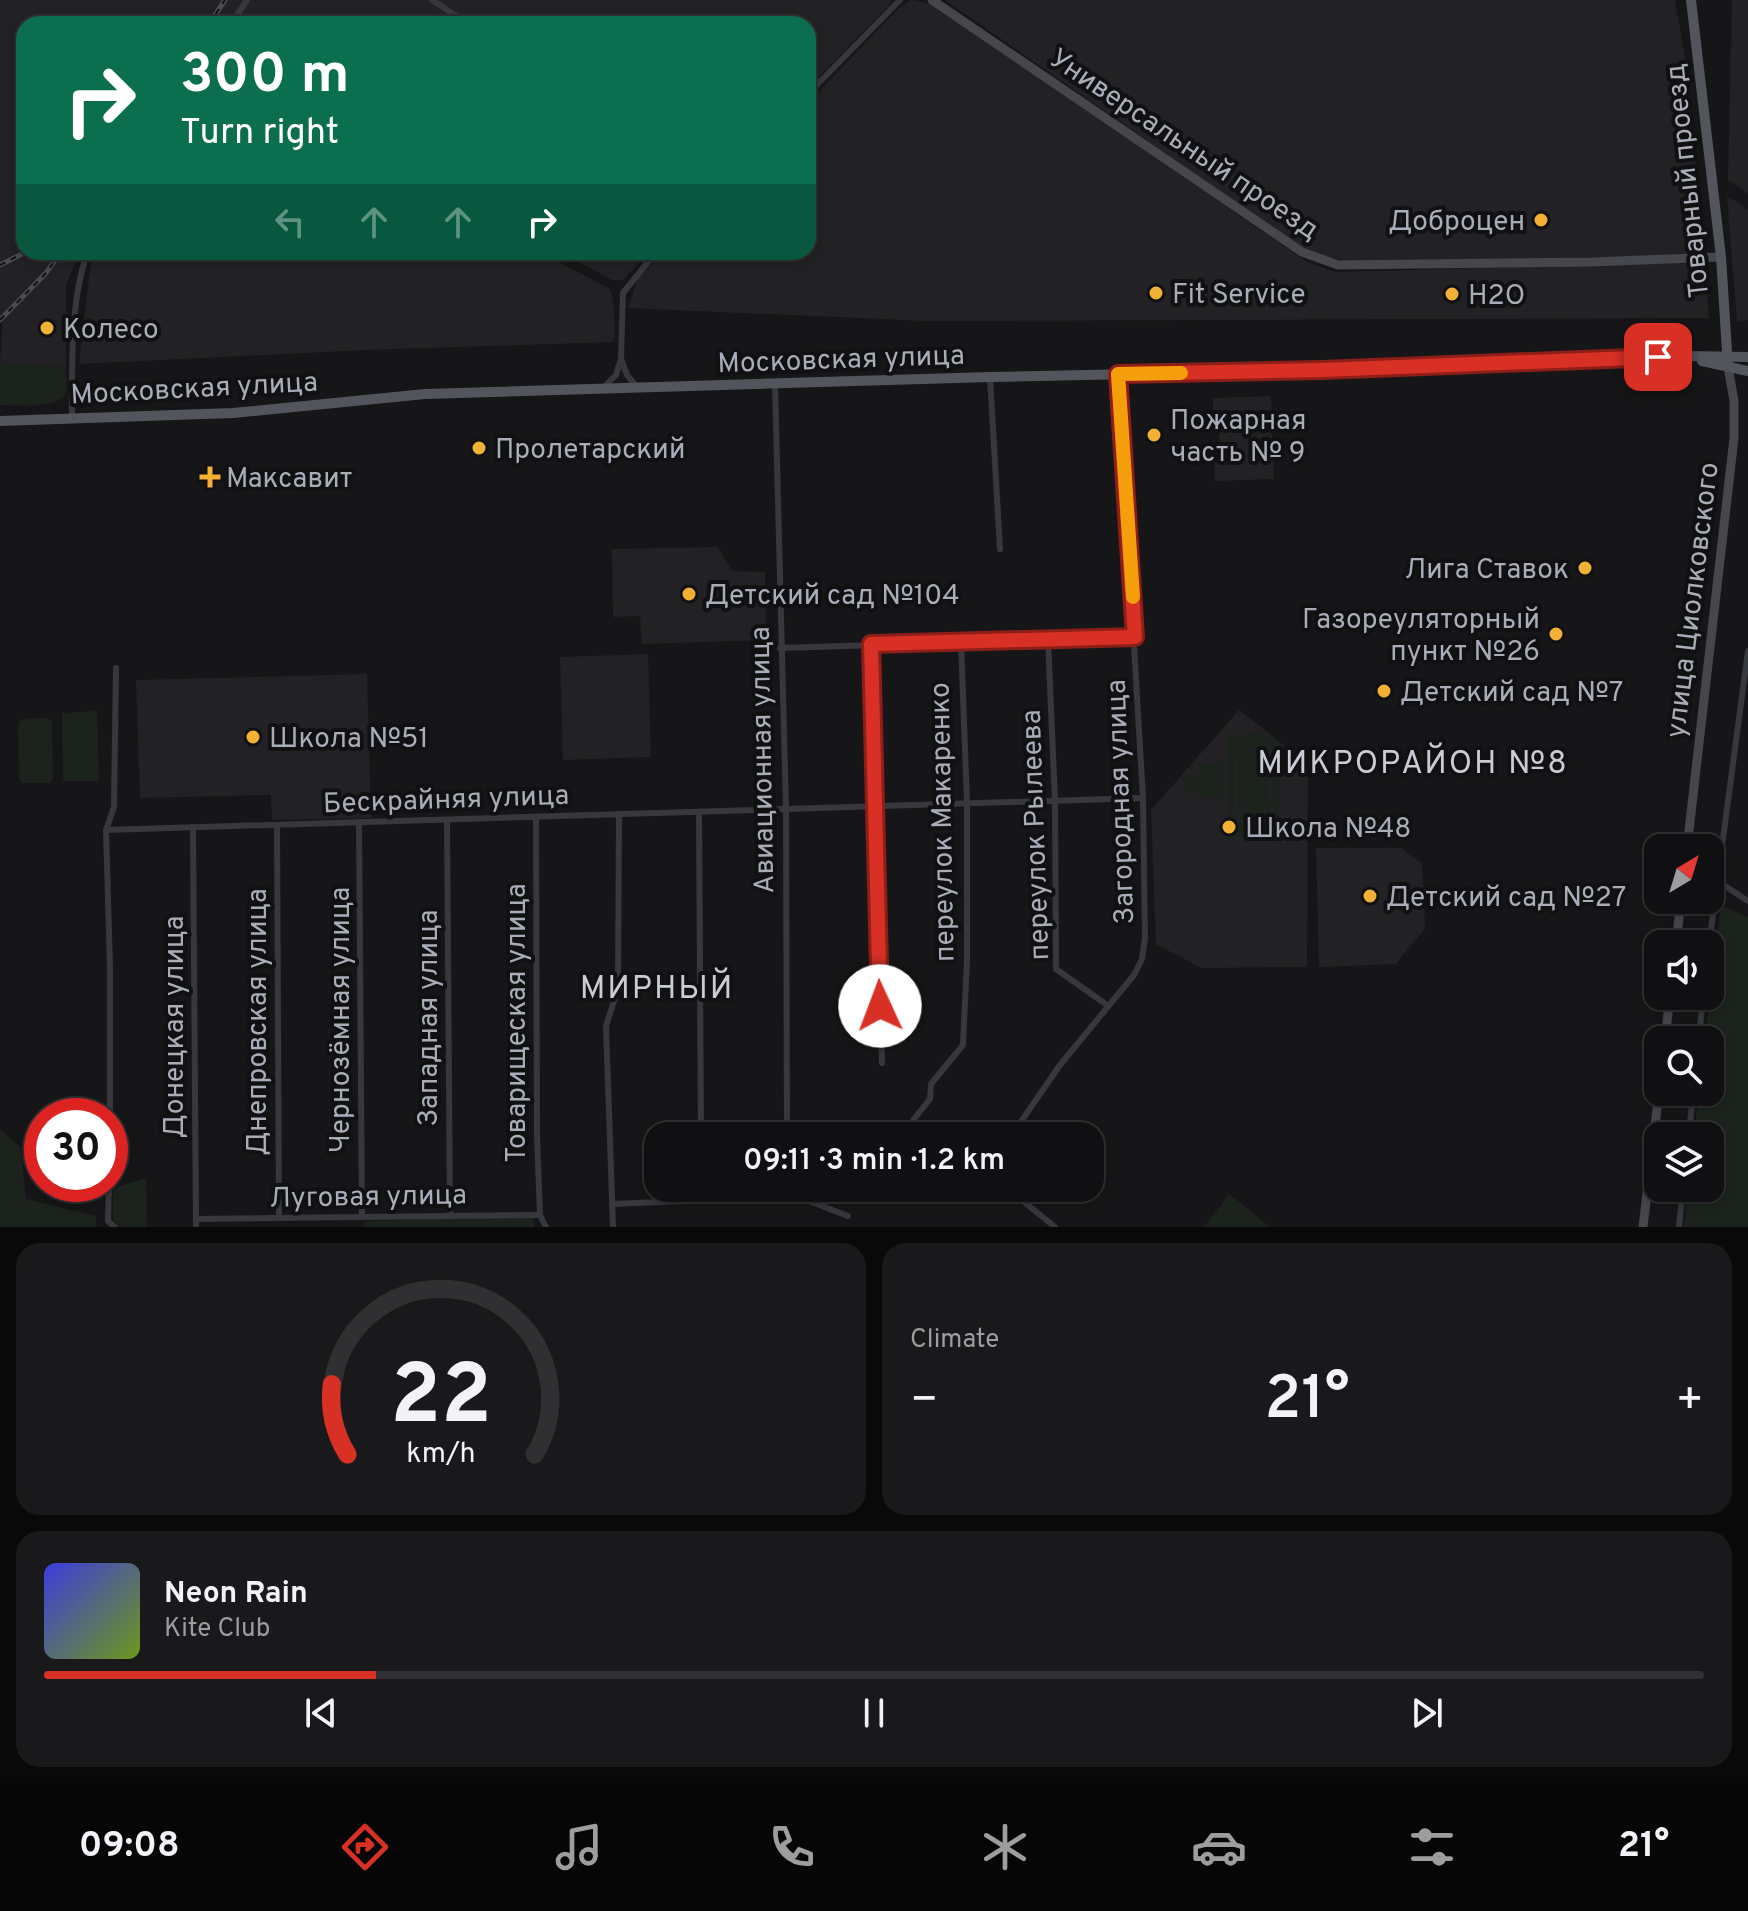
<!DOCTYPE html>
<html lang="en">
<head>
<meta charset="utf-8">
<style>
  :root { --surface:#101012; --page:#19191b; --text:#f1f3f6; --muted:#9c9d9f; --line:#303032; --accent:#d93025 }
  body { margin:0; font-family:Overpass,sans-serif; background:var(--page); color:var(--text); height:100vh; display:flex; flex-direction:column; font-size:30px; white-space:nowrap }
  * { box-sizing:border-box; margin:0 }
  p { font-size:26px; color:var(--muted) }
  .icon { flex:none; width:44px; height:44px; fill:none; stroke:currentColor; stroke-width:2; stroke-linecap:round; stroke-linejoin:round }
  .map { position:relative; height:1227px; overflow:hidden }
  .sheet { display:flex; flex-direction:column; gap:16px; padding:16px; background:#09090a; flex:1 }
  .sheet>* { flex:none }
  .banner { position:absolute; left:16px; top:16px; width:800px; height:244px; border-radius:24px; box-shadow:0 4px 12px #0003,0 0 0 2px var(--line); background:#0b6e4f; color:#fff; overflow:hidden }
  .needle { width:52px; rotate:38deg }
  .tools { position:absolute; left:1644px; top:834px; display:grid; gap:16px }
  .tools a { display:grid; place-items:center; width:80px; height:80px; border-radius:16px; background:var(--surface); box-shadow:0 4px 12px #0003,0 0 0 2px var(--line); font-size:40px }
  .speed { position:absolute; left:24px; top:1098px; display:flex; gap:16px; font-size:40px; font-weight:700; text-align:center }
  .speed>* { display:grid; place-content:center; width:104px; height:104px; border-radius:50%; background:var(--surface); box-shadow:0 4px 12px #0003,0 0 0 2px var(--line); line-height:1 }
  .speed .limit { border:12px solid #d22; background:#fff; color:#111 }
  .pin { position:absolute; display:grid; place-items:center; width:68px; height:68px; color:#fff; margin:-34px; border-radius:16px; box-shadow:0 4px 12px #0006 }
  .me { position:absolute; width:88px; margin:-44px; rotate:358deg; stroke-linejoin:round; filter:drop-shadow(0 0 6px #0008) }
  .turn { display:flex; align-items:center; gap:28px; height:168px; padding:0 32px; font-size:36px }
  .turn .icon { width:104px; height:104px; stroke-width:2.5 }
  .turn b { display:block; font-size:56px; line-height:68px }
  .lanes { display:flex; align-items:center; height:76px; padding:0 32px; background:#0003; justify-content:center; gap:40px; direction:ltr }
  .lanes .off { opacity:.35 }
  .big { font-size:60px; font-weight:600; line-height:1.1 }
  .sheet .widget { flex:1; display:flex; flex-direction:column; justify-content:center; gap:12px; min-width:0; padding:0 28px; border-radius:24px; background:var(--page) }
  .sheet .dial { align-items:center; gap:0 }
  .dial svg { height:208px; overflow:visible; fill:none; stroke:var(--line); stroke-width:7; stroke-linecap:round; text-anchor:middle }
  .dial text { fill:var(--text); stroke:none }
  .song { display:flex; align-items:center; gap:24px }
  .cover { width:96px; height:96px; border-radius:12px; background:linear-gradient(135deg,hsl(240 70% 55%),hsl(80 70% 35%)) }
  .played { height:8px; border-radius:4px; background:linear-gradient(90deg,var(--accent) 20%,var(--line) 20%) }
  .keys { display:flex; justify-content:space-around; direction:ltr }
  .heat { display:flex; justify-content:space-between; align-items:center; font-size:44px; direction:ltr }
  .sheet .tiles { flex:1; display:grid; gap:16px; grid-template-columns:1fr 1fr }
  .widget:last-child { grid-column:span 2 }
  .trip { position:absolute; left:644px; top:1122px; width:460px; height:80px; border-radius:24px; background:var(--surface); box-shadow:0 4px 12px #0003,0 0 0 2px var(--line); font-weight:600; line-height:80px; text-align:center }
  .tabs { display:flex; height:128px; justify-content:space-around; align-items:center; background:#060607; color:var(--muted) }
  .tabs .icon { width:56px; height:56px }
  .tabs .active { color:var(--accent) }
  .tabs b { font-size:36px; color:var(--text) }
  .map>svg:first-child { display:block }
  .built { fill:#222225 }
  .green { fill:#1c231d; fill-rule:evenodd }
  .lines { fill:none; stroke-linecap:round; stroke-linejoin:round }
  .street { stroke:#37383d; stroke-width:6 }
  .secondary { stroke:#45474d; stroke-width:9 }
  .primary { stroke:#53555c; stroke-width:10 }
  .rail-casing { stroke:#4a4c52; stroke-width:5 }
  .rail { stroke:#111113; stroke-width:2; stroke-dasharray:6; stroke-linecap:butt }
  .route-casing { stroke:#8d1f18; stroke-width:20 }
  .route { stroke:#d93025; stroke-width:14 }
  .slow { stroke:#f59e0b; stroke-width:14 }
  .poi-dot { fill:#f2b134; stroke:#111113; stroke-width:3 }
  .labels { text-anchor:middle; stroke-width:8; stroke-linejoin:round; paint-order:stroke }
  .street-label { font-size:28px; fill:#a8adb8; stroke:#111113 }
  .poi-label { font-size:28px; fill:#a8adb8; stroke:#111113; text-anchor:start }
  .quarter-label { font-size:32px; letter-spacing:2px; fill:#c9ccd4; stroke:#111113 }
</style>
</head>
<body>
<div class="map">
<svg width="1748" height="1227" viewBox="0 0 1748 1227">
  <rect width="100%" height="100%" fill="#161618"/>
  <!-- built -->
  <g class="built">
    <polygon points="0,0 891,0 890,4 808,88 808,24 24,24 24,252 80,252 66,285 66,366 9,365 0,362 3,317 0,318"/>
    <polygon points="911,0 932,4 1307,262 1336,272 1693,262 1706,278 1709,318 927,321 628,308 638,278 663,252 808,252 808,103 899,8"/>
    <polygon points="945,0 1675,0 1686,64 1703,242 1685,255 1356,263 1319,255 1303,249"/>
    <polygon points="1732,0 1748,0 1748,193 1728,180"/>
    <polygon points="1727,196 1748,209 1748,320 1737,321"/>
    <polygon points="92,252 540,252 610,289 613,298 615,336 613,342 365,350 79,364"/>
    <polygon points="560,252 649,252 623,280 612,280"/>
    <polygon points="1271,396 1274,479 1215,481 1214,453 1220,452 1219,420 1213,420 1213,398"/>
    <polygon points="718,547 732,571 765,572 766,640 642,644 640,616 613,617 612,549"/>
    <polygon points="648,654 651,757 563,760 560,657"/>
    <polygon points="367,674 371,818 272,820 271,795 140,798 136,680"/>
    <polygon points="1239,710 1308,764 1307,967 1201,968 1156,944 1151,810"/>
    <polygon points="1316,848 1401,848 1422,864 1425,928 1396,964 1319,967"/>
  </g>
  <!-- green -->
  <g class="green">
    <path d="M0 362 9 365 66 366C66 373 68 384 66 392 61 410 16 405 0 405Z"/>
    <polygon points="97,711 99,781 63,781 62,713"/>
    <polygon points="48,718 52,722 53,779 49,783 22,783 19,779 18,723 22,719"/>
    <path d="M1251 732 1263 735 1274 743 1277 754 1279 826 1266 840H1245L1236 835V840H1229L1227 734 1233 733V743L1239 736ZM1239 749H1267L1272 754 1273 817 1269 823 1239 824 1234 815V756Z"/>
    <polygon points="1268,751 1270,818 1240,819 1237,752"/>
    <polygon points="1222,763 1223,797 1199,798 1199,793 1185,794 1185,775 1198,775 1198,764"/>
    <polygon points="1721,905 1748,917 1748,1227 1684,1227 1688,1188 1710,1188 1710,1136 1694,1136 1699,1092 1710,1092 1710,1040 1705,1040"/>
    <polygon points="0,1129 21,1148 26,1199 96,1216 96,1227 0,1227"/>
    <polygon points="146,1178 147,1227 120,1227 113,1219 113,1188"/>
    <polygon points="1229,1194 1270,1227 1204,1227"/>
    <polygon points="534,1217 534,1227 364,1227 364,1221"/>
  </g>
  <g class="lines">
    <!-- street -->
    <g class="street">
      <polyline points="432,0 464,21"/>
      <polyline points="231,24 247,0"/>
      <polyline points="808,94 900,0"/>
      <polyline points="621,359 627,375 637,387"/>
      <polyline points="990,377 1000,549"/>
      <polyline points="775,384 786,809 787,1136"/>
      <polyline points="604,387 616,375 621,359 623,293 656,252"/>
      <path d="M72 419C72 369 70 297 88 252"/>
      <polyline points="1048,639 1055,801 1056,969 1107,1005"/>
      <polyline points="871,644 882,1063"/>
      <polyline points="780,648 1135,637"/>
      <polyline points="699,812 701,1136"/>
      <polyline points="536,817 537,1136 540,1215 546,1227"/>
      <polyline points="447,820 450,1216"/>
      <polyline points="359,822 362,1217"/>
      <polyline points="277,825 279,1218"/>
      <polyline points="193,827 196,1227"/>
      <polyline points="106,830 1143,798"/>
      <polyline points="1716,880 1748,901"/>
      <polyline points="1709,944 1748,651"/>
      <polyline points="1699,1040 1703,996"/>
      <polyline points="907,1128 930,1099 931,1084 963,1045 967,960 967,803 961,641"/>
      <polyline points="1011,1136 1060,1065 1134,975 1142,959 1145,938 1143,798 1118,374"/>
      <polyline points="1689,1136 1693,1092"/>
      <polyline points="110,1158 110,968 106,830 114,807 116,668"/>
      <polyline points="109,1184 108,1221 115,1227"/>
      <polyline points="1007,1188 1055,1227"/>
      <polyline points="612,1204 783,1197 804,1199 848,1216"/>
      <polyline points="196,1219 540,1215"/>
      <polyline points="613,1227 606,1026 618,988 619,814"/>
      <polyline points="1679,1227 1683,1188"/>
    </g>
    <!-- secondary -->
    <g class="secondary">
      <polyline points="932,0 1302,252 1338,265 1590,262 1721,257"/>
      <polyline points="1687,848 1734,438 1734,401 1728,367"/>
      <polyline points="1676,944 1681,900"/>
      <polyline points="1665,1040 1670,996"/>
      <polyline points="1643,1227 1659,1092"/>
    </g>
    <!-- primary -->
    <g class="primary">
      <polyline points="1691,0 1721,257 1728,367"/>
      <polyline points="1702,361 1748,371"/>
      <polyline points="0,421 233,413 425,394 990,377 1322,370 1685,356 1748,357"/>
    </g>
    <defs>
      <g id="rail">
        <polyline points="209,24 225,0"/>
        <polyline points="0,265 26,252"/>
        <polyline points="0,320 46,273 61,252"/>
      </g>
    </defs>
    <!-- rail casing -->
    <use href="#rail" class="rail-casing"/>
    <!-- rail -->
    <use href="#rail" class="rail"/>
  </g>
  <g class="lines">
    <defs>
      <polyline id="route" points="880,1006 871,644 1135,637 1118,374 1322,370 1658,357"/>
    </defs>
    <!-- route casing -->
    <use href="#route" class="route-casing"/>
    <!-- route -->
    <use href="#route" class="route"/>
    <!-- slow -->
    <polyline class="slow" points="1133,597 1118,374 1181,373"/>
  </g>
  <!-- markers -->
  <g class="poi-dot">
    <circle cx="1541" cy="220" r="8"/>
    <circle cx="1156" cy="293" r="8"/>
    <circle cx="1452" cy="294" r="8"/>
    <circle cx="47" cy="328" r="8"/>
    <circle cx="1154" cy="435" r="8"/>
    <circle cx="479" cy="448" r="8"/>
    <path d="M206 465h8v8h8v8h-8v8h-8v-8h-8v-8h8z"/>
    <circle cx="1585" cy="568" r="8"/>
    <circle cx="689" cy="594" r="8"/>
    <circle cx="1556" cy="634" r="8"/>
    <circle cx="1384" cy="691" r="8"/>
    <circle cx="253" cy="737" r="8"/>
    <circle cx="1229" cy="827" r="8"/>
    <circle cx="1370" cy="896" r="8"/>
  </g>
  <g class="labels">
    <!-- street labels -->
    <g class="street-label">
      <text transform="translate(1185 143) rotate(34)" y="10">Универсальный проезд</text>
      <text transform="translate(1686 181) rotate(-96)" y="10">Товарный проезд</text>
      <text transform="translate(841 358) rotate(-2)" y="10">Московская улица</text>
      <text transform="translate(194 387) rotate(-3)" y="10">Московская улица</text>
      <text transform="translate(1691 600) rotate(-83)" y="10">улица Циолковского</text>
      <text transform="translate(761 760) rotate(-91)" y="10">Авиационная улица</text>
      <text transform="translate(446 798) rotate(-2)" y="10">Бескрайняя улица</text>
      <text transform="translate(1119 802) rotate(-92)" y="10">Загородная улица</text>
      <text transform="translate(941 822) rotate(-91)" y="10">переулок Макаренко</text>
      <text transform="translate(1034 835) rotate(-92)" y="10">переулок Рылеева</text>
      <text transform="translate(427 1018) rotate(-90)" y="10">Западная улица</text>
      <text transform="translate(339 1020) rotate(-90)" y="10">Чернозёмная улица</text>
      <text transform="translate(256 1022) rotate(-90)" y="10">Днепровская улица</text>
      <text transform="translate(515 1023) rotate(-90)" y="10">Товарищеская улица</text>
      <text transform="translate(173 1027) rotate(-90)" y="10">Донецкая улица</text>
      <text transform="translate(368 1195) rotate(-1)" y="10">Луговая улица</text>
    </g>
    <!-- poi labels -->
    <g class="poi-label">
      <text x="1525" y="230" text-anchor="end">Доброцен</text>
      <text x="1172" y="303">Fit Service</text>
      <text x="1468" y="304">Н2О</text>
      <text x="63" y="338">Колесо</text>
      <text x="1170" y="429">Пожарная<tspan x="1170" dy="32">часть № 9</tspan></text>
      <text x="495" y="458">Пролетарский</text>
      <text x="226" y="487">Максавит</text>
      <text x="1569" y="578" text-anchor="end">Лига Ставок</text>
      <text x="705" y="604">Детский сад №104</text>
      <text x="1540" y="628" text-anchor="end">Газореуляторный<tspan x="1540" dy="32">пункт №26</tspan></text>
      <text x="1400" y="701">Детский сад №7</text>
      <text x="269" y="747">Школа №51</text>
      <text x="1245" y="837">Школа №48</text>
      <text x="1386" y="906">Детский сад №27</text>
    </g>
    <!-- quarter labels -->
    <g class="quarter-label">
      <text x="1413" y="773">МИКРОРАЙОН №8</text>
      <text x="657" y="998">МИРНЫЙ</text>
    </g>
  </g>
</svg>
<div class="tools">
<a><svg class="needle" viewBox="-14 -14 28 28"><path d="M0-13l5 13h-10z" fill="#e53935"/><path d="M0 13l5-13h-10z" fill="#9c9d9f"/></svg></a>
<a><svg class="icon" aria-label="sound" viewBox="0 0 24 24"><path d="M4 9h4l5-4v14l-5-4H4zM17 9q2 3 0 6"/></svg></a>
<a><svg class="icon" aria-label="search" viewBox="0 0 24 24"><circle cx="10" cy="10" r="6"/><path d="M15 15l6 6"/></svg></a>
<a><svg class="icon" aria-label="layers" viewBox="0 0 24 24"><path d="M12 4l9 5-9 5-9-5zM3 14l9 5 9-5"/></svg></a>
</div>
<div class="speed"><div class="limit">30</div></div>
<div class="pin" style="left:1658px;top:357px;background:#d93025"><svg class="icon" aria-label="arrive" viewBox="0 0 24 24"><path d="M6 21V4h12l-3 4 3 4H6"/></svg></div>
<svg class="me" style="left:880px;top:1006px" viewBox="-20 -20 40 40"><circle r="19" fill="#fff"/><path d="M0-13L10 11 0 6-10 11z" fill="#d93025"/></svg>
<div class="trip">09:11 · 3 min · 1.2 km</div>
<div class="banner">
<div class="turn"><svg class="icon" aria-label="right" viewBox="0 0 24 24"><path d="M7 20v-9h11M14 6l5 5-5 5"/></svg><div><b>300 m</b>Turn right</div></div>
<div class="lanes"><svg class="icon off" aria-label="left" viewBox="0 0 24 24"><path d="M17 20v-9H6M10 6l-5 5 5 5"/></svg><svg class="icon off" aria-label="ahead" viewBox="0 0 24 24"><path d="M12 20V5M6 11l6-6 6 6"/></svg><svg class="icon off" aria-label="ahead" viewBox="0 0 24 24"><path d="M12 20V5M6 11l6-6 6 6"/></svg><svg class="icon" aria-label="right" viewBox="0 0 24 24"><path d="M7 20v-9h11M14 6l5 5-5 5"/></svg></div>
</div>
</div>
<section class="sheet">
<div class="tiles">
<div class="widget dial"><svg viewBox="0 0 100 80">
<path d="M14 69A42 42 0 1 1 86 69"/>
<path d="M14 69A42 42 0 0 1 8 42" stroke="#d93025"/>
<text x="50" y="56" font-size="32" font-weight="700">22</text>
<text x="50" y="72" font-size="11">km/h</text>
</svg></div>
<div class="widget"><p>Climate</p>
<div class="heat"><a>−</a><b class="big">21°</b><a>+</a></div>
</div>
<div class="widget">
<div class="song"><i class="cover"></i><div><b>Neon Rain</b><p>Kite Club</p></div></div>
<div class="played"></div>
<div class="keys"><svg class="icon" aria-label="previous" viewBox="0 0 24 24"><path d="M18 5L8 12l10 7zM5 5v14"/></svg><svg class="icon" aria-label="pause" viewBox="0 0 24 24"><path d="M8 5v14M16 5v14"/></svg><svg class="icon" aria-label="next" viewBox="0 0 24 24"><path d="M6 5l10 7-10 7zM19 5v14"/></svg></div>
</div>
</div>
</section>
<nav class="tabs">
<b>09:08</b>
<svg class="icon active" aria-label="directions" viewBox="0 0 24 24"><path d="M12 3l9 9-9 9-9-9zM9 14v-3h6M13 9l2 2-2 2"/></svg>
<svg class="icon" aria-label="music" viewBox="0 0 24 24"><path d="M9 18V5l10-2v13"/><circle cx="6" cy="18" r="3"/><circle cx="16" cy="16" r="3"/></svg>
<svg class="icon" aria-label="phone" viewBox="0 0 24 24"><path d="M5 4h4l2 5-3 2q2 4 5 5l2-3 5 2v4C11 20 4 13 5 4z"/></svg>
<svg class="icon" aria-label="climate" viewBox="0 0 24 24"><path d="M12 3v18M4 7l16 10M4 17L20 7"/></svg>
<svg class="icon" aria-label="car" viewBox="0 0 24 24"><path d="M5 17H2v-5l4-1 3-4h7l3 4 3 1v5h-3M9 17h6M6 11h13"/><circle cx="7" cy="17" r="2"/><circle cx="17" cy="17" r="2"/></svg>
<svg class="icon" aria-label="filters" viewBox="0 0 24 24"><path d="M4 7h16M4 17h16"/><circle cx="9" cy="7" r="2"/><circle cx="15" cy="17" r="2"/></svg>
<b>21°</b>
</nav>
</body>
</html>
